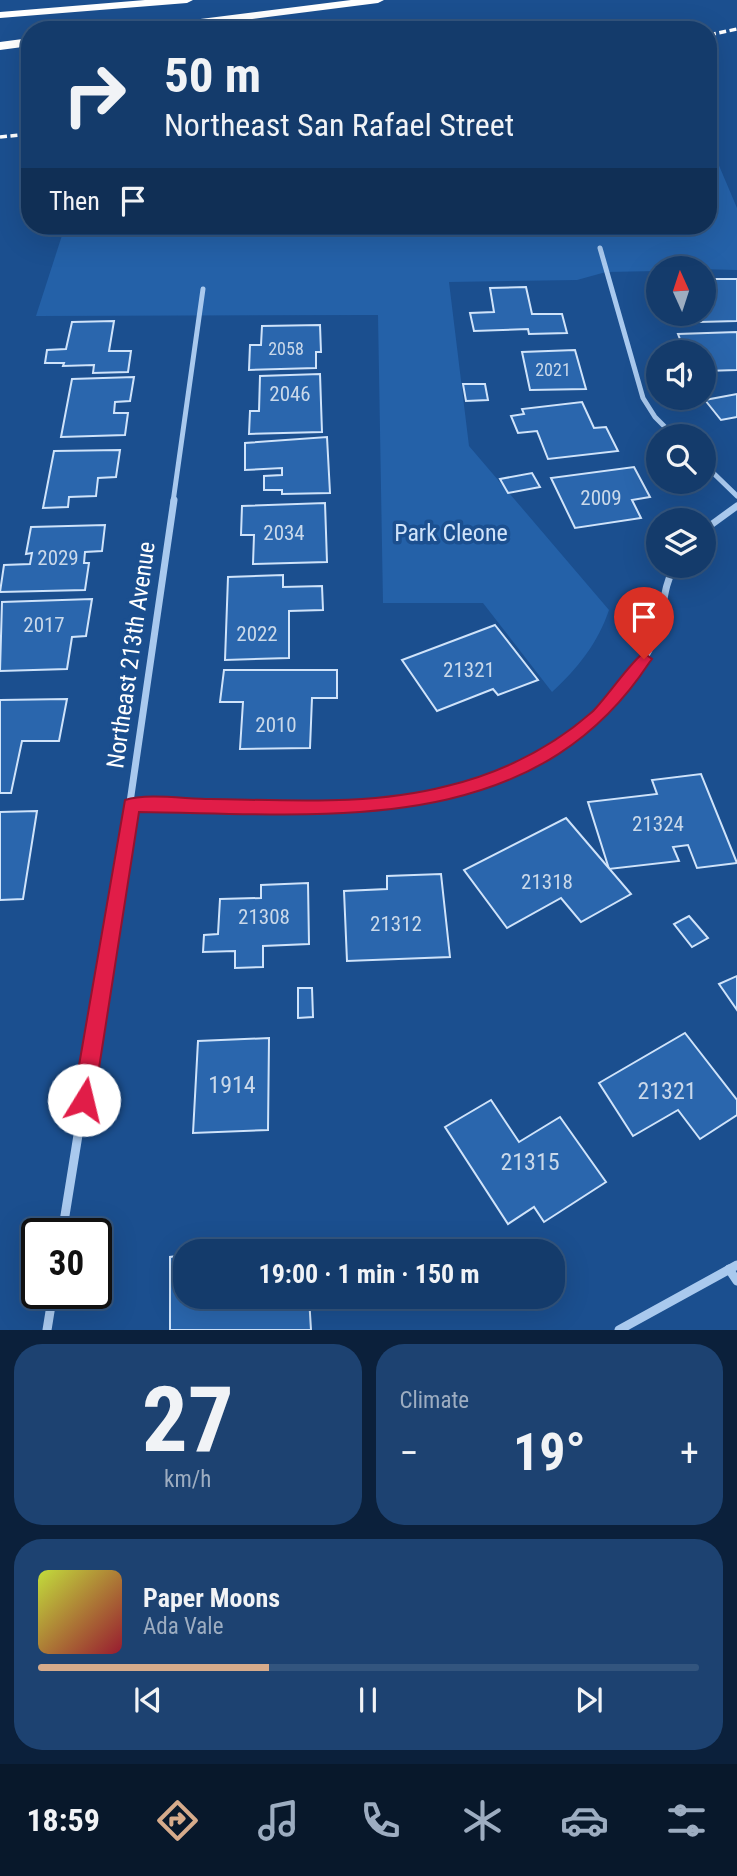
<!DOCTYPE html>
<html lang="en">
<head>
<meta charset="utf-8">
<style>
  :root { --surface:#143b6b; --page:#1d4271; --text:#f1f3f6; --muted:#9dadc1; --line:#33557e; --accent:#d6ab8b }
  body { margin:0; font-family:"Roboto Condensed",sans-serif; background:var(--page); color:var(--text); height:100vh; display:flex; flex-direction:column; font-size:26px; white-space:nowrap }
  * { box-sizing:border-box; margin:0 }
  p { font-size:23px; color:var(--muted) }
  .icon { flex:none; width:38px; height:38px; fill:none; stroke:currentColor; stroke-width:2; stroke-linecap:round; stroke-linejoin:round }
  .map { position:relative; height:1330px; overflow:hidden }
  .drawer { display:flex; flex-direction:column; gap:14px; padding:14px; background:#0b203b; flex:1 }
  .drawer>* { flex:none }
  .top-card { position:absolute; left:21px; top:21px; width:696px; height:214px; border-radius:28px; box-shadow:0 7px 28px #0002,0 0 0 2px var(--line); background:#143b6b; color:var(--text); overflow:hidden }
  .needle { width:46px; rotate:357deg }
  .buttons { position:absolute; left:646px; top:256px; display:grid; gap:14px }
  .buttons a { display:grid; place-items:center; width:70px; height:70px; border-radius:50%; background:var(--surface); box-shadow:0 7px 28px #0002,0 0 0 2px var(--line); font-size:35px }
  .speed { position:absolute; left:21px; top:1218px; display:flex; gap:14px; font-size:35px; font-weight:700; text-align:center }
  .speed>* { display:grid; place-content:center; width:91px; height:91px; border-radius:50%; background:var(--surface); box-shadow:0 7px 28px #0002,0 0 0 2px var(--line); line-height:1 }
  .speed .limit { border:4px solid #111; border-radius:10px; background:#fff; color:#111 }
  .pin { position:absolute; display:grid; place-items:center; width:60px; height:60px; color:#fff; margin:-72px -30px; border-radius:50% 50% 50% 0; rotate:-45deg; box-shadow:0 0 7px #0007 }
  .pin .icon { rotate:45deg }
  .me { position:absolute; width:77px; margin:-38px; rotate:9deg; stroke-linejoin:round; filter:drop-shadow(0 0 5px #0008) }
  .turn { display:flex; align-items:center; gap:24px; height:147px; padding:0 28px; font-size:32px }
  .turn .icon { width:91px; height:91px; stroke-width:2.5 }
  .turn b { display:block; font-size:49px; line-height:60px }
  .then { display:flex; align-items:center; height:66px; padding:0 28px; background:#0003; gap:14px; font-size:26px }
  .big { font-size:52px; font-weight:700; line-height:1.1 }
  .drawer .card { flex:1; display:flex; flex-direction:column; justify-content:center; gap:10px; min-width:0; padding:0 24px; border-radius:28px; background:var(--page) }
  .drawer .dial { align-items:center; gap:0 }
  .dial b { font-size:91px; line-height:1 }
  .song { display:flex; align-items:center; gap:21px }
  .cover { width:84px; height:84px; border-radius:10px; background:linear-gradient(135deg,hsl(70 70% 55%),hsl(350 70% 35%)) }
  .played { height:7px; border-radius:4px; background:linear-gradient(90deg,var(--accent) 35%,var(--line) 35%) }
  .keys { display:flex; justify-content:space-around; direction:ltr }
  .heat { display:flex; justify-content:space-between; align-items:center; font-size:38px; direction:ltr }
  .drawer .tiles { flex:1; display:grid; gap:14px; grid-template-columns:1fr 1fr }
  .card:last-child { grid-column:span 2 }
  .trip { position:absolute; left:173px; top:1239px; width:392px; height:70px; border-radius:28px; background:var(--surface); box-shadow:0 7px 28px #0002,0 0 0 2px var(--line); font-weight:700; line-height:70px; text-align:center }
  .dock { display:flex; height:112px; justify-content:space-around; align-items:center; background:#08182b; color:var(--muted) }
  .dock .icon { width:49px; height:49px }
  .dock .selected { color:var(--accent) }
  .dock b { font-size:32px; color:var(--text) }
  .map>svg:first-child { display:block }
  .green { fill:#2461a8 }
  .building { fill:#2a66ad; stroke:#cfe3fa; stroke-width:2 }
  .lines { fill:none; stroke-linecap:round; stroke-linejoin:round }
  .minor-far2 { stroke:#a9c9ee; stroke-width:5 }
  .minor-far1 { stroke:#a9c9ee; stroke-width:7 }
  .minor { stroke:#a9c9ee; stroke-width:9 }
  .motorway { fill:#fff; fill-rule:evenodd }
  .rail { stroke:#fff; stroke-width:3.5; stroke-dasharray:7 3.5; stroke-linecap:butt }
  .route { fill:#e11d48; stroke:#92132f; stroke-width:2 }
  .labels { text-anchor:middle; stroke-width:7; stroke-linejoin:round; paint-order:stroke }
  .far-number-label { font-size:18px; fill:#cad9ea }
  .number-label { font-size:21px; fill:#cad9ea }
  .park-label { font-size:24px; fill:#cfe3fa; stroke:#1b4f8f }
  .street-label { font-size:24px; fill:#fff; stroke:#1b4f8f }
  .near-number-label { font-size:24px; fill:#cad9ea }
</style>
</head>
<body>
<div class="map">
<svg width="737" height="1330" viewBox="0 0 737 1330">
  <rect width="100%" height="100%" fill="#1b4f8f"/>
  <!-- green -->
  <path class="green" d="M709 142 737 208V270L658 268V271L606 272 577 280 449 282 469 446 609 610C598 643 577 669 552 692L483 603H383L378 315 36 316 65 226H709Z"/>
  <!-- building -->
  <g class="building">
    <polygon points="704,279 737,279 737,321 699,322 695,313 704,313"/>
    <polygon points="526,287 532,314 562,314 567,333 529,334 528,329 474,331 470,313 494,312 490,288"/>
    <polygon points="114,321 109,351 131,351 128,372 93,373 94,365 63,366 64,363 45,363 47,350 66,349 72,322"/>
    <polygon points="320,325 321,352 316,352 316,368 249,370 250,345 261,345 262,326"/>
    <polygon points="737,332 737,370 705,371 704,352 685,352 678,334"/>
    <polygon points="575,350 586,389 530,390 522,352"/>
    <polygon points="320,374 322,432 249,434 250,411 259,411 260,376"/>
    <polygon points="134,377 130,401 115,402 114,413 128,413 125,435 61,437 72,379"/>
    <polygon points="463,384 485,384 488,400 466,401"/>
    <polygon points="737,394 737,417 721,420 705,400"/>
    <polygon points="582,402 594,428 606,427 618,451 548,459 537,431 518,433 511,416 524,414 522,409"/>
    <polygon points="327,437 330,493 282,494 282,490 264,490 264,476 282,475 282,468 245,470 245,443"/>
    <polygon points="120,450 116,477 98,478 96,496 69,497 68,507 43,508 54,451"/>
    <polygon points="634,467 650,497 632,500 641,518 575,528 551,478"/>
    <polygon points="532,473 540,487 508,493 500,479"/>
    <polygon points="325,503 327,562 253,564 254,535 241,535 242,506"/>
    <polygon points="105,525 102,551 85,552 84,563 89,563 85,590 0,592 4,565 30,564 32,553 26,554 31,527"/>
    <polygon points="283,575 283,587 322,586 323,610 289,611 289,658 225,660 228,577"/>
    <polygon points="92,599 86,636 72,637 67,669 0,671 2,602"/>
    <polygon points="495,625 538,680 498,695 493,689 437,711 402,660"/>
    <polygon points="224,670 337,670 337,698 312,698 310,748 240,749 243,702 220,702"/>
    <polygon points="67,699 59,741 22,741 11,793 0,793 0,700"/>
    <polygon points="701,774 737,863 697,868 688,845 673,847 679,861 609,869 588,802 657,794 652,780"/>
    <polygon points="37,811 23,899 0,900 0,812"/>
    <polygon points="566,818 631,894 581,922 561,898 507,928 464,870"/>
    <polygon points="441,874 450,957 347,961 344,891 387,889 387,876"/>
    <polygon points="308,883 309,944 263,946 263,967 235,968 235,951 203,952 204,935 218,934 220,899 261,898 261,885"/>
    <polygon points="689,916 708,938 692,947 674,924"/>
    <polygon points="737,976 737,1010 719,984"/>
    <polygon points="298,988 312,988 313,1017 298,1018"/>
    <polygon points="685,1033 737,1100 737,1115 700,1139 678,1110 633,1136 599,1083"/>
    <polygon points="269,1038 268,1130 193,1133 198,1041"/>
    <polygon points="491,1100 519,1142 560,1117 606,1182 544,1222 534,1207 508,1224 445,1127"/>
    <polygon points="321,1242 322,1251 227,1251"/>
    <polygon points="186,1255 186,1297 309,1297 311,1330 170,1330 170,1257"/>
  </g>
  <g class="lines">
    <!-- minor-far2 -->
    <g class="minor-far2">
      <polyline points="600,248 643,398 655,417 674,436"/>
      <polyline points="704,464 737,496"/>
      <polyline points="173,502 203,289"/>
    </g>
    <!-- minor-far1 -->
    <g class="minor-far1">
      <polyline points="704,530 737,506"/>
      <path d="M131 805C297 809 528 831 635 673 646 657 656 640 660 621 664 601 665 583 675 565"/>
      <polyline points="121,864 174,500"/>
    </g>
    <!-- minor -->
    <g class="minor">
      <polyline points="62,1234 122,863"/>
      <polyline points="729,1269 737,1281"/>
      <polyline points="47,1330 53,1293"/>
      <polyline points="619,1330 737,1265"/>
    </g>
    <!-- motorway -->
    <g class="motorway">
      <polygon points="145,0 193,0 187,3 0,18 0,12"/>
      <polygon points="351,0 384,0 378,3 167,30 131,30 137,27"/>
      <polygon points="30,38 30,46 0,50 0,42"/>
    </g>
    <!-- rail -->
    <g class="rail">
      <polyline points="709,35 737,29"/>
      <polyline points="0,137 30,134"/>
    </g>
  </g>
  <!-- route -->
  <path class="route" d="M644 653 652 659 649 663C532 841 324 814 139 812L94 1100 91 1107 84 1110 76 1107 73 1100 125 800C147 793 186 799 210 799 289 800 370 806 447 786 500 773 551 748 592 712 604 701 635 656 644 653Z"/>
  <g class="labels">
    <!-- far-number labels -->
    <g class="far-number-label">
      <text x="286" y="355">2058</text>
      <text x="553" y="376">2021</text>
    </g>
    <!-- number labels -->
    <g class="number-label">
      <text x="290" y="401">2046</text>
      <text x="601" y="505">2009</text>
      <text x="284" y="540">2034</text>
      <text x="58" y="565">2029</text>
      <text x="44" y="632">2017</text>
      <text x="257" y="641">2022</text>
      <text x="469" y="677">21321</text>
      <text x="276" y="732">2010</text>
      <text x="658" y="831">21324</text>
      <text x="547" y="889">21318</text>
      <text x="264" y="924">21308</text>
      <text x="396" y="931">21312</text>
    </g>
    <!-- park labels -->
    <g class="park-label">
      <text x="451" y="541">Park Cleone</text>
    </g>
    <!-- street labels -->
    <g class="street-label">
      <text transform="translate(131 655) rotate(-82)" y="8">Northeast 213th Avenue</text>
    </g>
    <!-- near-number labels -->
    <g class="near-number-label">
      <text x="232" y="1093">1914</text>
      <text x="667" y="1099">21321</text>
      <text x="530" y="1170">21315</text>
    </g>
  </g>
</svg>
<div class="buttons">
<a><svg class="needle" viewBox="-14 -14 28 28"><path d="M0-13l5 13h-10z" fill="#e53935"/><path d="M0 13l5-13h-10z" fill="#9dadc1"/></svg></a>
<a><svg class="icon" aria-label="sound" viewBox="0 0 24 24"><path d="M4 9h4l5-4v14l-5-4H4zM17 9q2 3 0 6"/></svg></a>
<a><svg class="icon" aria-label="search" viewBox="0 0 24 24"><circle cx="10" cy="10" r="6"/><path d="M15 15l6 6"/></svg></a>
<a><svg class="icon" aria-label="layers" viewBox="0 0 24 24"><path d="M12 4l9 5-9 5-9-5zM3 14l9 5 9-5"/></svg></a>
</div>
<div class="speed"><div class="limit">30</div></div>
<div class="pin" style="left:644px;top:659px;background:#d93025"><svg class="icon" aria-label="arrive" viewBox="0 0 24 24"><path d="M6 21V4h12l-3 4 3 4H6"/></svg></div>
<svg class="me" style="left:84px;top:1100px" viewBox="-20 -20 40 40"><circle r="19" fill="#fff"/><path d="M0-13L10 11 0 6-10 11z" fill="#e11d48"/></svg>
<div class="trip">19:00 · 1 min · 150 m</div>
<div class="top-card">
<div class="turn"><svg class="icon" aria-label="right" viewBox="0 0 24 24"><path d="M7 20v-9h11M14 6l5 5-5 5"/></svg><div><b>50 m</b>Northeast San Rafael Street</div></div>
<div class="then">Then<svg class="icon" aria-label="arrive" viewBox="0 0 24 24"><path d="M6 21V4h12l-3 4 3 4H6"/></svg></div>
</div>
</div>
<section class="drawer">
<div class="tiles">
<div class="card dial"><b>27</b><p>km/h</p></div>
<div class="card"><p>Climate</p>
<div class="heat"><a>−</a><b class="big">19°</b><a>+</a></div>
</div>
<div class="card">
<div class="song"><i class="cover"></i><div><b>Paper Moons</b><p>Ada Vale</p></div></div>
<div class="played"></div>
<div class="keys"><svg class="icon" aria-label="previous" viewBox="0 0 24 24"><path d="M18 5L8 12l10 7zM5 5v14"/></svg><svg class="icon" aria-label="pause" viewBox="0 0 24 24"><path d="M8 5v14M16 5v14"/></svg><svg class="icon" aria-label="next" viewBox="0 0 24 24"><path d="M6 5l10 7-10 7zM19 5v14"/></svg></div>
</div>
</div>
</section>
<nav class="dock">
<b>18:59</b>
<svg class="icon selected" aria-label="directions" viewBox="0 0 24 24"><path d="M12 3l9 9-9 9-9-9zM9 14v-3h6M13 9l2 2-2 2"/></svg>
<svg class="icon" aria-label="music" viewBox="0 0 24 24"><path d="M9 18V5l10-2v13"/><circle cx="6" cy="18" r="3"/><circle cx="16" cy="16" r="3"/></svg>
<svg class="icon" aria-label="phone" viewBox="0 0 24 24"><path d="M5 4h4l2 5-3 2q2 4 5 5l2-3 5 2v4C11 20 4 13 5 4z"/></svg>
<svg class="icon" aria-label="climate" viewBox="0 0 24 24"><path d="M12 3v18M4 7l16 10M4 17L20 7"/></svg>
<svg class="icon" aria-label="car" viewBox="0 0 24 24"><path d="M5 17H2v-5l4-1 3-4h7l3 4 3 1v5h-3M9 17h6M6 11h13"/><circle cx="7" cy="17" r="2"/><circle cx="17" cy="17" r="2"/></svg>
<svg class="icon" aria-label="filters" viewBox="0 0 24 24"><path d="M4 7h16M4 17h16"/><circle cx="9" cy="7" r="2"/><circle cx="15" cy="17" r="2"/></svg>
</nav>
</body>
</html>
